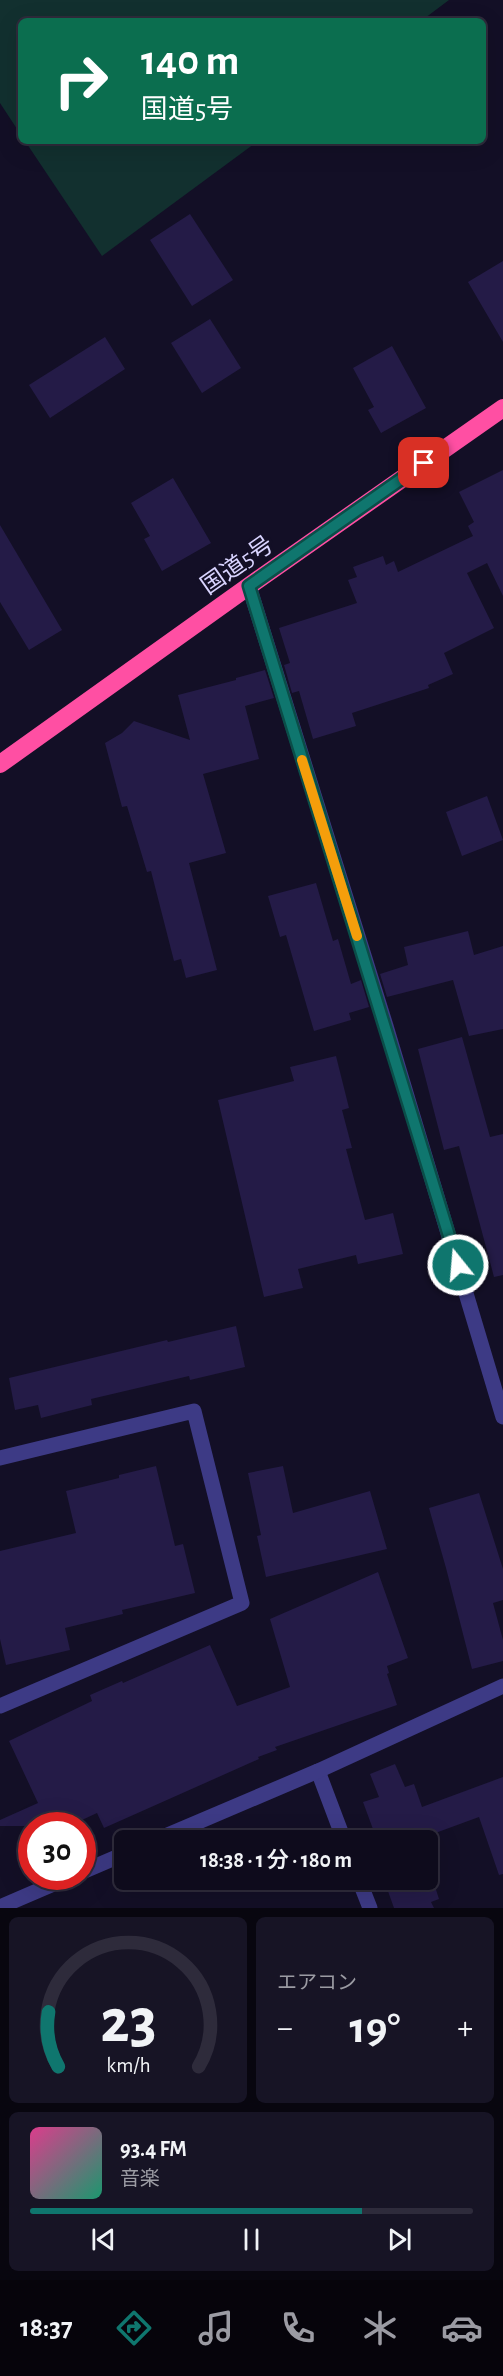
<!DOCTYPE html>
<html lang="ja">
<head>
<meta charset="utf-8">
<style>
  :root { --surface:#0e0b1c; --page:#171425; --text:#f1f3f6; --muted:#9b9ba3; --line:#2e2b3b; --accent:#0f766e }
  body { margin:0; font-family:"Alegreya Sans","Noto Sans JP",sans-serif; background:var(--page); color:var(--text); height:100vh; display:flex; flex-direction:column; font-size:22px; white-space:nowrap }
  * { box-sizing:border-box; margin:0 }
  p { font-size:20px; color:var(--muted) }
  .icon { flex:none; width:33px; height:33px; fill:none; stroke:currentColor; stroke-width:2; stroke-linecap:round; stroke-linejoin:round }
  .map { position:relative; height:1908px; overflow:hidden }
  .details { display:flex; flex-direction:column; gap:9px; padding:9px; background:#08060f; flex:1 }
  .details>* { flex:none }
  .guide { position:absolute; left:18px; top:18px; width:468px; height:126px; border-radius:9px; box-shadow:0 6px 24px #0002,0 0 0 2px var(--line); background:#0b6e4f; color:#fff; overflow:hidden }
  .speed { position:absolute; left:18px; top:1812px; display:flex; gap:12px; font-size:30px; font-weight:700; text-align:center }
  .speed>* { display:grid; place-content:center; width:78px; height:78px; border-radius:50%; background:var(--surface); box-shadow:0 6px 24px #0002,0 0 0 2px var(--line); line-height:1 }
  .speed .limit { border:9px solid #d22; background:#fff; color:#111 }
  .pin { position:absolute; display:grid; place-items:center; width:51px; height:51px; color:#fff; margin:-26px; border-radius:12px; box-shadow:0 3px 9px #0006 }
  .me { position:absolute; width:66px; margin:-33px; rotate:343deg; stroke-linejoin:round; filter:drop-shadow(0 0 4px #0008) }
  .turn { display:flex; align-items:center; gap:21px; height:126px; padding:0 24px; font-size:27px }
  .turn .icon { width:78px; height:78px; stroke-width:2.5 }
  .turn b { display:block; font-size:42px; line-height:51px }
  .big { font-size:45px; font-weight:600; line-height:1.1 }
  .details .tile { flex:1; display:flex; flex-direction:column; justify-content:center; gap:9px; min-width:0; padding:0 21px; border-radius:9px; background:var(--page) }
  .details .dial { align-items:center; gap:0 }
  .dial svg { height:156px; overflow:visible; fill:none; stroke:var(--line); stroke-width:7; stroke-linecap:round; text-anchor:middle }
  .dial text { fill:var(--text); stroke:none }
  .song { display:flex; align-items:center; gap:18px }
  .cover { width:72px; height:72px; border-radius:9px; background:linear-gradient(135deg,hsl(330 70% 55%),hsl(160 70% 35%)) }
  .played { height:6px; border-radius:3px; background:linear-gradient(90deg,var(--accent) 75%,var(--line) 75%) }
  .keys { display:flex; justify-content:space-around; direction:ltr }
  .heat { display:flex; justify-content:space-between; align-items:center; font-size:33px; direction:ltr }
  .details .tiles { flex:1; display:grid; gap:9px; grid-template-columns:1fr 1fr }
  .tile:last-child { grid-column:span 2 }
  .trip { position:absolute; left:114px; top:1830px; width:324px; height:60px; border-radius:9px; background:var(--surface); box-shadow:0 6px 24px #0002,0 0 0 2px var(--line); font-weight:600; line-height:60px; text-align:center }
  .tab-bar { display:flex; height:96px; justify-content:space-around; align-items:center; background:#06040b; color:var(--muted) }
  .tab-bar .icon { width:42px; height:42px }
  .tab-bar .active { color:var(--accent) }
  .tab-bar b { font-size:27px; color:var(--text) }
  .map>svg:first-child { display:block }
  .green { fill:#12302f }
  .building { fill:#241b47 }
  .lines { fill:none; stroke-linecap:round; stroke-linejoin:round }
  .minor { stroke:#3d3a85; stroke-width:15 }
  .highway { stroke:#ff4fa3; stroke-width:18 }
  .route-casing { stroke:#0a4d48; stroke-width:15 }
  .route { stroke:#0f766e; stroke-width:10 }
  .slow { stroke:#f59e0b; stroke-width:10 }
  .labels { text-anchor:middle; stroke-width:6; stroke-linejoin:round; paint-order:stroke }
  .street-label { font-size:24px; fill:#d9d4ff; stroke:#130f26 }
</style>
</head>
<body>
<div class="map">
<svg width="503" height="1908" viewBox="0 0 503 1908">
  <rect width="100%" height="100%" fill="#130f26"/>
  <!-- green -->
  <g class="green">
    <polygon points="0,0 449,0 421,21 21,21 21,135 0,103"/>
    <polygon points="25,141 258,141 102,256"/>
  </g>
  <!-- building -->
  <g class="building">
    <polygon points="190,214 233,280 192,306 150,240"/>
    <polygon points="503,261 503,342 468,282"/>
    <polygon points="210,319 241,368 202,393 171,343"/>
    <polygon points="105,337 125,369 50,418 29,385"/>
    <polygon points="392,346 426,408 381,433 368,410 374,407 353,368"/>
    <polygon points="503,470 503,596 487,563 467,573 494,628 444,653 453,674 428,685 429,688 352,713 356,726 313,739 299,691 292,693 284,665 290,663 279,628 357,603 348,580 357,577 353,567 383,556 386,565 394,561 398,572 473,536 468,526 474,522 459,492"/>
    <polygon points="173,478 211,543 162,571 144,539 150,536 131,503"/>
    <polygon points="0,525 62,630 29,650 0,602"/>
    <polygon points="265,670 274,698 245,706 259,759 203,774 226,853 189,863 217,970 186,978 181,959 174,961 151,871 147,872 127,806 122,807 105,743 122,733 134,721 190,740 178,695 236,680 236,678"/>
    <polygon points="487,796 503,840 462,856 446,812"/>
    <polygon points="316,883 333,941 338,939 351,984 361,980 369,1007 349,1013 351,1020 314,1031 286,935 280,937 268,896"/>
    <polygon points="468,931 474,955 503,946 503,1029 469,1036 453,980 387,997 380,974 408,965 404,947"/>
    <polygon points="462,1037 490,1137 503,1134 503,1275 494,1277 459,1146 444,1150 418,1049"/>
    <polygon points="336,1056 349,1108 342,1110 352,1148 346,1149 365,1220 393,1213 403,1254 358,1264 356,1255 298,1269 303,1288 264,1297 218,1100 294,1081 290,1067"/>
    <polygon points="236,1326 245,1367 190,1380 189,1376 91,1399 92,1405 41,1418 38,1405 15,1410 9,1378 167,1340 168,1342"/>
    <polygon points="156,1466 175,1546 183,1544 195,1593 122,1610 123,1614 65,1628 70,1650 6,1665 0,1639 0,1551 76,1533 66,1491 119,1478 119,1475"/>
    <polygon points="283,1466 293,1513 370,1491 387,1549 266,1577 257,1536 261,1535 248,1473"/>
    <polygon points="479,1493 503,1569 503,1600 493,1603 503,1640 503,1661 472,1669 446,1568 429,1508"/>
    <polygon points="378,1572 408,1658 387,1666 389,1673 387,1674 397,1705 275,1747 277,1750 258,1757 259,1759 104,1828 97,1813 69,1826 0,1826 0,1820 38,1803 9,1741 92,1701 90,1695 122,1681 123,1683 210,1645 237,1706 290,1687 270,1619"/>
    <polygon points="395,1764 405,1787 414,1784 422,1807 503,1777 503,1874 499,1875 479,1817 419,1839 419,1840 377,1840 363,1802 379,1797 370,1774"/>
    <polygon points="428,1865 439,1899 431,1902 434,1908 394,1908 384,1880 428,1880"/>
  </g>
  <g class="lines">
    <!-- minor -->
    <g class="minor">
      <polyline points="249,586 386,1026 503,1417"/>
      <polyline points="0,1458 194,1411 242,1603 0,1706"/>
      <polyline points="318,1771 344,1840"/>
      <polyline points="156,1840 318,1771 503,1686"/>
      <polyline points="82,1872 124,1854"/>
      <polyline points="359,1880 370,1908"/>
      <polyline points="0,1907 72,1876"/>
    </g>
    <!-- highway -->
    <polyline class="highway" points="0,764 249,586 503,408"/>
  </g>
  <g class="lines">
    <defs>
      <polyline id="route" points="424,463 249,586 458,1265"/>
    </defs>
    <!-- route casing -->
    <use href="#route" class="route-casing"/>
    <!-- route -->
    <use href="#route" class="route"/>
    <!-- slow -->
    <polyline class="slow" points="302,760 357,936"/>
  </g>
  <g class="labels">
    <!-- street labels -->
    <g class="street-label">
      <text transform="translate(237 565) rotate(-35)" y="8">国道5号</text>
    </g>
  </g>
</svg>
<div class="speed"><div class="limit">30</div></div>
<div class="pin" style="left:424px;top:463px;background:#d93025"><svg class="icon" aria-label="arrive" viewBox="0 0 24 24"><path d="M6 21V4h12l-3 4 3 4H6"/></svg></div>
<svg class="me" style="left:458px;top:1265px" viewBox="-20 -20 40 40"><circle r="17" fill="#0f766e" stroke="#fff" stroke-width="3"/><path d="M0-11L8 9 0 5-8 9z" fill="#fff"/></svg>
<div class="trip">18:38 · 1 分 · 180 m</div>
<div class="guide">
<div class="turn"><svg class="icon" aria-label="right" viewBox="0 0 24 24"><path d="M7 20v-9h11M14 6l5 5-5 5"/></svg><div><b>140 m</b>国道5号</div></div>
</div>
</div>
<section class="details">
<div class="tiles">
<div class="tile dial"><svg viewBox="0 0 100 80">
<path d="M14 69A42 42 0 1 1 86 69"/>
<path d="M14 69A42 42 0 0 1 9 41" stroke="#0f766e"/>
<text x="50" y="56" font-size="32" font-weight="700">23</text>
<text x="50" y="72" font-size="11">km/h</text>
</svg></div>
<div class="tile"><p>エアコン</p>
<div class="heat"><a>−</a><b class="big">19°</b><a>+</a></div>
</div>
<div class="tile">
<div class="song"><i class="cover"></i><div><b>93.4 FM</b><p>音楽</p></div></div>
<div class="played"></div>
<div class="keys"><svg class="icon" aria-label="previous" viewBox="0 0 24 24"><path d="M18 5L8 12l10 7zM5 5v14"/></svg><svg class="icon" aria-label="pause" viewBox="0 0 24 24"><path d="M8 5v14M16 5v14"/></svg><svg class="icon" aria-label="next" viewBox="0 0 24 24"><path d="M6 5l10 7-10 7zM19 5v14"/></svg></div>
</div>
</div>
</section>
<nav class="tab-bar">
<b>18:37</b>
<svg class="icon active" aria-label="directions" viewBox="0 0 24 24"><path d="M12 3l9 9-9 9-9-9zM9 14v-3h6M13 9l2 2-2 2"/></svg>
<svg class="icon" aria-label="music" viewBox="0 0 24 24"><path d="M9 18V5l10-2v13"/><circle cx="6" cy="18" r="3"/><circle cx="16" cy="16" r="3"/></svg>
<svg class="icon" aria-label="phone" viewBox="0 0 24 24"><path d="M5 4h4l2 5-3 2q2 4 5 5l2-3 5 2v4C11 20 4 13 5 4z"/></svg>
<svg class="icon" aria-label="climate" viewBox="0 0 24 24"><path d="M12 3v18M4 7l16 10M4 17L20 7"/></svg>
<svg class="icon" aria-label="car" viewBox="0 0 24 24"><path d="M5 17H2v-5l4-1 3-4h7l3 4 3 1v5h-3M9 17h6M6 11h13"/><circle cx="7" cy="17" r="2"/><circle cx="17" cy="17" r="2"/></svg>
</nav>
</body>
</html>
